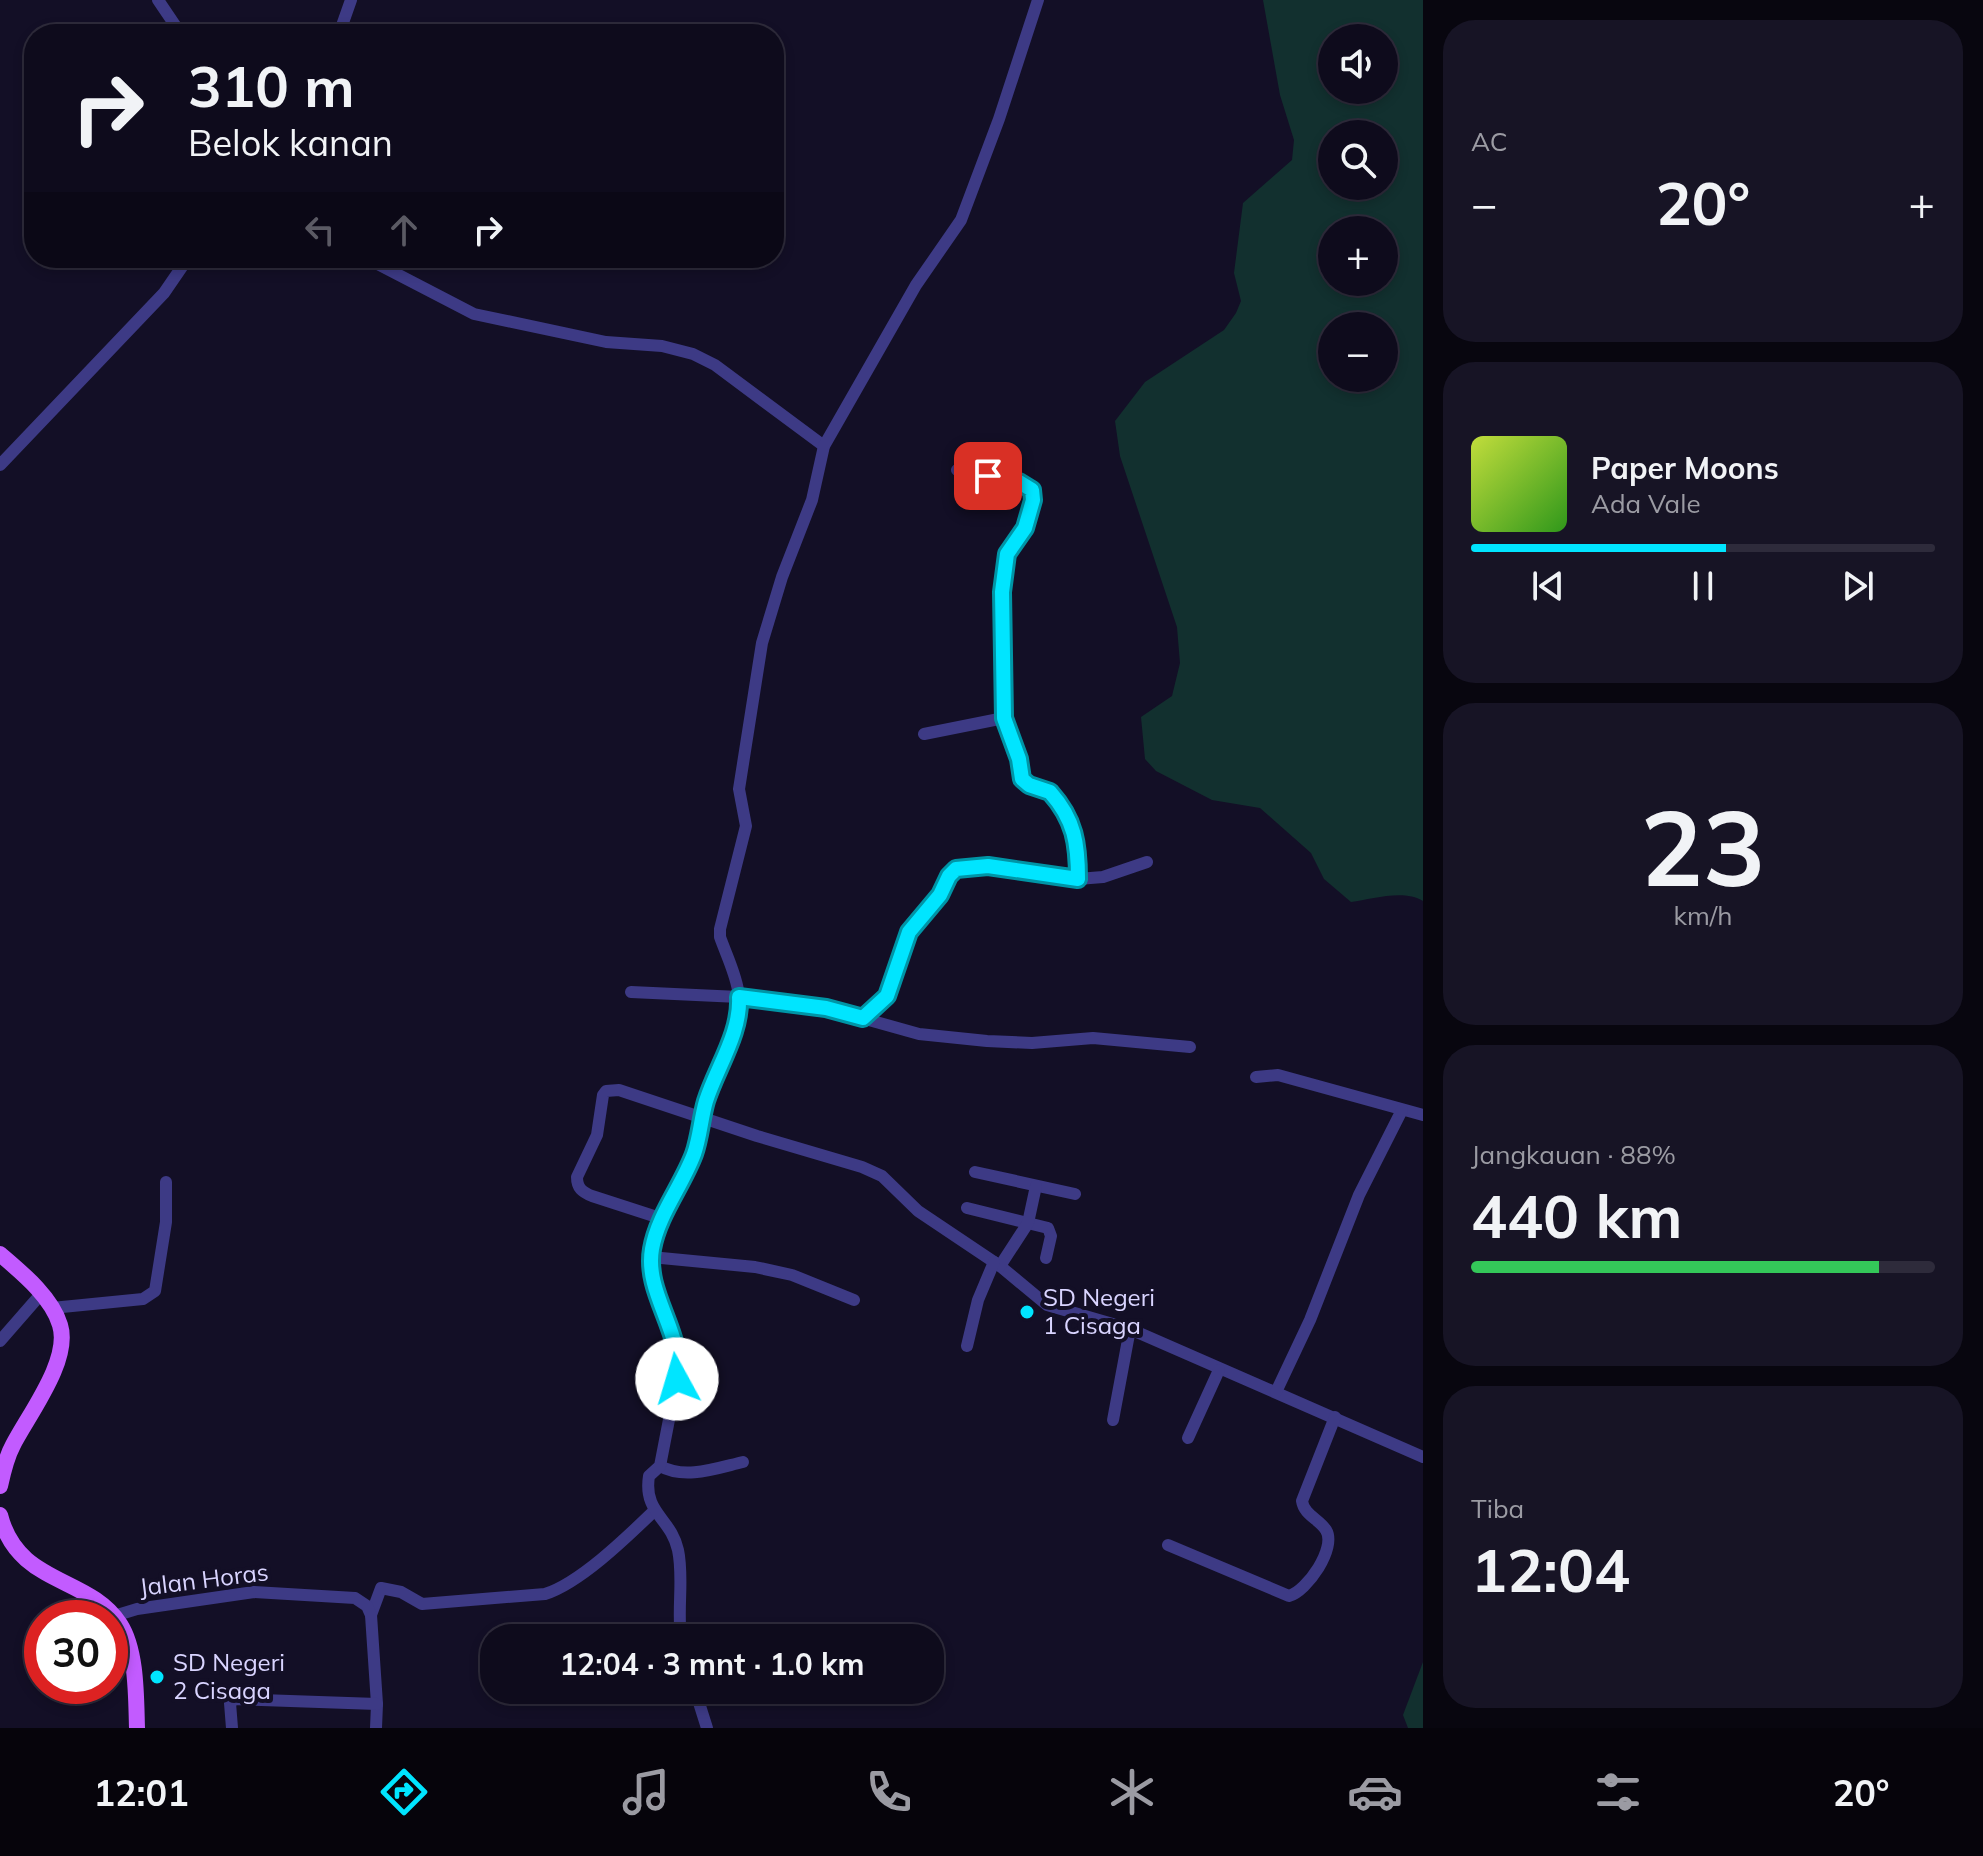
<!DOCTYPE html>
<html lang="id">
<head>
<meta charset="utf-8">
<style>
  :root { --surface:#0e0b1c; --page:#171425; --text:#f1f3f6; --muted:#9b9ba3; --line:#2e2b3b; --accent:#00e5ff }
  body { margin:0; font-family:Mulish,sans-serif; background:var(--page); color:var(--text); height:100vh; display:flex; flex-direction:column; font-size:30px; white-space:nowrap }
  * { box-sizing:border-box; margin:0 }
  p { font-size:26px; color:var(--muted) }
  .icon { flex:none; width:44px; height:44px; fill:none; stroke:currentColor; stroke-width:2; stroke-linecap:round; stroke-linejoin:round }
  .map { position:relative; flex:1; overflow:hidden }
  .drawer { display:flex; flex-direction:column; gap:20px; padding:20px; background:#08060f; width:560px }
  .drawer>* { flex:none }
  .hud { position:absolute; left:24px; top:24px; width:760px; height:244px; border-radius:32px; box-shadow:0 4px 12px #0003,0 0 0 2px var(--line); background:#0e0b1c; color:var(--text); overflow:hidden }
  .buttons { position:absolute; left:1318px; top:24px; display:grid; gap:16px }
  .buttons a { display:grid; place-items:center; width:80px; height:80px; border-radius:50%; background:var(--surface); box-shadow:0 4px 12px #0003,0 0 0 2px var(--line); font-size:40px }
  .speed { position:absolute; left:24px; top:1600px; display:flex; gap:16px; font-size:40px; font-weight:700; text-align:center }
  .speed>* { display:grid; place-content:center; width:104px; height:104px; border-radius:50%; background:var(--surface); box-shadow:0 4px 12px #0003,0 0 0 2px var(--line); line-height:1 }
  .speed .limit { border:12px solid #d22; background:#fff; color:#111 }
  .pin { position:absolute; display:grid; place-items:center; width:68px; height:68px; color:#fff; margin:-34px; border-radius:16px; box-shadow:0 4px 12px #0006 }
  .me { position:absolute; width:88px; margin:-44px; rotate:354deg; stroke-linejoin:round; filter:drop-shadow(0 0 6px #0008) }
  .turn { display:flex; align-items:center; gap:28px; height:168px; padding:0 32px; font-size:36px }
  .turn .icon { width:104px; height:104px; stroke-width:2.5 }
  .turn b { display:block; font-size:56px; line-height:68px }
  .lanes { display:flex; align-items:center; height:76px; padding:0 32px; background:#0003; justify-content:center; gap:40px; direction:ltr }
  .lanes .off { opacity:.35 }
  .big { font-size:60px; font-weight:700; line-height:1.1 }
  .drawer .tile { flex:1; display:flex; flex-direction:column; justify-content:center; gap:12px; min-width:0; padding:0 28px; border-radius:32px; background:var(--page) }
  .drawer .dial { align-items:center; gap:0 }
  .dial b { font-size:104px; line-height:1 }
  .song { display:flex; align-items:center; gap:24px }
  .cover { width:96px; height:96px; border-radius:12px; background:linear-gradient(135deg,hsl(70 70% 55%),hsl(110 70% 35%)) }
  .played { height:8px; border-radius:4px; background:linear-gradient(90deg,var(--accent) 55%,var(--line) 55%) }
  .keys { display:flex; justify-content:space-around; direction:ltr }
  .heat { display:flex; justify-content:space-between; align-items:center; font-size:44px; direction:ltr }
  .charge { height:12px; border-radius:6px; background:linear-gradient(90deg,#34c759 88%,var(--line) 0) }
  .trip { position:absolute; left:480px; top:1624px; width:464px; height:80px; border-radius:32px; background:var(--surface); box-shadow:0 4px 12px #0003,0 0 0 2px var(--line); font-weight:700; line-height:80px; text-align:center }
  .dock { display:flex; height:128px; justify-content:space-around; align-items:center; background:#06040b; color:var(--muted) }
  .dock .icon { width:56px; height:56px }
  .dock .active { color:var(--accent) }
  .dock b { font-size:36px; color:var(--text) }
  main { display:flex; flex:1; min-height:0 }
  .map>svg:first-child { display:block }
  .green { fill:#12302f; fill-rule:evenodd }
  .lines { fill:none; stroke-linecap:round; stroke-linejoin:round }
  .minor { stroke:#3d3a85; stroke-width:12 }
  .major { stroke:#c25bff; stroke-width:16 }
  .route-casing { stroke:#0095a6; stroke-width:20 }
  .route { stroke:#00e5ff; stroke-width:14 }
  .poi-dot { fill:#00e5ff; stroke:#130f26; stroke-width:3 }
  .labels { text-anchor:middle; stroke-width:8; stroke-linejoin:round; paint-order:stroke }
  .poi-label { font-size:24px; fill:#d9d4ff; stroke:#130f26; text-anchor:start }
  .street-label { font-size:24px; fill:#d9d4ff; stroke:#130f26 }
</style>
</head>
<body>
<main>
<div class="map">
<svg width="1423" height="1728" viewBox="0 0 1423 1728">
  <rect width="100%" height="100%" fill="#130f26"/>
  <!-- green -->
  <g class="green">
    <path d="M1263 0H1423V901C1404 889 1372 899 1351 902L1324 879 1311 853 1260 808 1212 800 1156 771 1145 759 1141 717 1172 696 1180 663 1177 627 1120 456 1115 421 1145 382 1224 330 1236 313 1241 301 1234 273 1243 203 1292 160 1294 140 1280 95ZM1332 38H1384V90H1332ZM1332 134H1384V186H1332ZM1332 230H1384V282H1332ZM1332 326H1384V378H1332Z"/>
    <polygon points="1423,1662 1423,1728 1408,1728 1403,1715"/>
  </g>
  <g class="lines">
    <!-- minor -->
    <g class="minor">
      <polyline points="158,0 181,34"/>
      <polyline points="339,34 351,0"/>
      <polyline points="366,258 474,314 606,342 662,346 693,354 715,365 824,446"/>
      <polyline points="0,465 164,293 188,258"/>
      <path d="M957 470 1019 482 1032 490C1036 525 1013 533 1007 558 996 604 1003 670 1004 718"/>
      <path d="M924 734 1004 718 1019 759 1022 779 1029 785 1050 792C1075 818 1078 845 1078 879"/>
      <polyline points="631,992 739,997 826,1008 919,1034 987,1041 1032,1043 1093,1038 1190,1047"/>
      <polyline points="863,1018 887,996 914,923 940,895 949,876 956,869 988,866 1078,879 1103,877 1147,862"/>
      <polyline points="1256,1077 1278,1075 1423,1115"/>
      <polyline points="975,1172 1075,1194"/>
      <polyline points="967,1208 1048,1228 1051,1236 1046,1258"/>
      <path d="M663 1219 592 1196C582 1192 577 1188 577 1177L597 1135 603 1095 606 1091 619 1090 757 1136 862 1167 882 1176 918 1211 1000 1266 1047 1305 1130 1329 1423 1457"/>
      <polyline points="651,1257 755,1267 792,1275 854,1300"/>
      <polyline points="1000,1266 1028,1223 1036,1186"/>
      <polyline points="52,1308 143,1299 155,1291 166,1222 166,1182"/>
      <polyline points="0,1341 41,1294"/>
      <polyline points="967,1346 978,1300 994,1262"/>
      <polyline points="1276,1392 1310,1320 1359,1195 1402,1110"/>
      <polyline points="1113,1420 1130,1329"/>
      <polyline points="1188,1438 1219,1370"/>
      <path d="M660 1466C685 1480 717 1468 743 1462"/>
      <path d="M1168 1545 1289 1596C1307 1591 1337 1548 1326 1530 1319 1519 1304 1515 1302 1501L1335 1417"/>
      <path d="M371 1615 381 1588 401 1592 422 1604 545 1594C580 1583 627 1537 654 1511"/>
      <polyline points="114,1616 137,1609 254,1592 355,1598 367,1606 371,1615 377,1704 376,1728"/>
      <path d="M681 1638C677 1609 684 1578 678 1550 671 1518 643 1513 649 1476L660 1466 679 1368 678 1352 650 1269C653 1225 679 1194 693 1155 700 1137 701 1118 706 1101 718 1065 744 1029 738 990 735 972 726 954 720 937V929L746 826 739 789 762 643 782 577 812 500 824 446 916 285 961 220 999 119 1038 0"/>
      <polyline points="695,1690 707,1728"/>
      <polyline points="232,1728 230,1703 235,1699 377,1704"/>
    </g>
    <!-- major -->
    <g class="major">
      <path d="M0 1254C21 1272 52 1297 60 1325 71 1360 29 1414 13 1445 6 1458 3 1472 0 1486"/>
      <path d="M0 1515C18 1586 88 1575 120 1624 137 1650 136 1698 137 1728"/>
    </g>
  </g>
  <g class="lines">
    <defs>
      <path id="route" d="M677 1379C685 1334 644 1294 652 1249 658 1215 682 1186 694 1154 700 1137 701 1118 706 1101 717 1067 741 1033 739 997L826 1008 863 1018 887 996 909 932 940 895 949 876 956 869 988 866 1078 879C1078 844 1075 820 1050 792L1029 785 1022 779 1019 759 1004 718 1002 592 1007 554 1025 528 1033 500 1032 490 1019 482 988 476"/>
    </defs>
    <!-- route casing -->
    <use href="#route" class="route-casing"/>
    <!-- route -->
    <use href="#route" class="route"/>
  </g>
  <!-- markers -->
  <g class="poi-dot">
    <circle cx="1027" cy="1312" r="8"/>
    <circle cx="157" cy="1677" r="8"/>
  </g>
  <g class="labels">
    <!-- poi labels -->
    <g class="poi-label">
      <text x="1043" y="1306">SD Negeri<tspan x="1043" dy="28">1 Cisaga</tspan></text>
      <text x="173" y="1671">SD Negeri<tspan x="173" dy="28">2 Cisaga</tspan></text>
    </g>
    <!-- street labels -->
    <g class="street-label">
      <text transform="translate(204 1580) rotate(-7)" y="8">Jalan Horas</text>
    </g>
  </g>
</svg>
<div class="buttons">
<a><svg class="icon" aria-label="sound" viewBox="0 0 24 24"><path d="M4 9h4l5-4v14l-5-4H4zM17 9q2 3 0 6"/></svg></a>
<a><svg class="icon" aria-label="search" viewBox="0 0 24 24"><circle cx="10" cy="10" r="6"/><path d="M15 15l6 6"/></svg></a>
<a>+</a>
<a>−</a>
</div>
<div class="speed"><div class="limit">30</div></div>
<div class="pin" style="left:988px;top:476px;background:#d93025"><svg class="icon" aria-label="arrive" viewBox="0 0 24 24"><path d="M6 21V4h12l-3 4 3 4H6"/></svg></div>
<svg class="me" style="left:677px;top:1379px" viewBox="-20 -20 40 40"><circle r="19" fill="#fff"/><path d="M0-13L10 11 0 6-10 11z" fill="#00e5ff"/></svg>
<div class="trip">12:04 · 3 mnt · 1.0 km</div>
<div class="hud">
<div class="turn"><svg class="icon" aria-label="right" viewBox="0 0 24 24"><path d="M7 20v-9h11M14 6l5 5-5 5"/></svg><div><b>310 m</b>Belok kanan</div></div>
<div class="lanes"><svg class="icon off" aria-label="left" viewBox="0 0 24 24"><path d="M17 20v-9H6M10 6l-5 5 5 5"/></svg><svg class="icon off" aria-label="ahead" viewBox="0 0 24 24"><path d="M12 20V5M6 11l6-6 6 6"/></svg><svg class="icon" aria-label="right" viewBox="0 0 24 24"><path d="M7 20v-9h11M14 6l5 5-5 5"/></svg></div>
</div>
</div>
<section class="drawer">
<div class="tile"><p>AC</p>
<div class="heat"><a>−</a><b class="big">20°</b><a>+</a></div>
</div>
<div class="tile">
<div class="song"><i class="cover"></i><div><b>Paper Moons</b><p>Ada Vale</p></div></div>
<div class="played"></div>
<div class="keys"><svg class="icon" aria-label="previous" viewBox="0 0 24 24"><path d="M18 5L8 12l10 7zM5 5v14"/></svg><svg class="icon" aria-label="pause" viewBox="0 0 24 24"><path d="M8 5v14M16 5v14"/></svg><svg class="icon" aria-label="next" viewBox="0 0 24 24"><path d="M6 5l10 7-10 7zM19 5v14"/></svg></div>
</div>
<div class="tile dial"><b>23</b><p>km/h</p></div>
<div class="tile"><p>Jangkauan · 88%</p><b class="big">440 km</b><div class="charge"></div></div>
<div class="tile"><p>Tiba</p><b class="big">12:04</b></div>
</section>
</main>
<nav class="dock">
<b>12:01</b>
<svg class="icon active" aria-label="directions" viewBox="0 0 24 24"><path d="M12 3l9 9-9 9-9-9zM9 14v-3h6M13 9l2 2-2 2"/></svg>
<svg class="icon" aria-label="music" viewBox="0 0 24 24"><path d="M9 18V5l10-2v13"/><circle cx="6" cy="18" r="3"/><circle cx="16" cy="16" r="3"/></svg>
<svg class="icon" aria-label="phone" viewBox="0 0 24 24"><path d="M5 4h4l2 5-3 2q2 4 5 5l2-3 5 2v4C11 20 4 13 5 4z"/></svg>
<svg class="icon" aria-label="climate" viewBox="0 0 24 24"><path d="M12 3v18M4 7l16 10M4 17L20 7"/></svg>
<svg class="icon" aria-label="car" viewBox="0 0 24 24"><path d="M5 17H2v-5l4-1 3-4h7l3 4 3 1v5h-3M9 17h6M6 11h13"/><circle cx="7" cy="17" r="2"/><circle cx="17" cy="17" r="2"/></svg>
<svg class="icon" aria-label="filters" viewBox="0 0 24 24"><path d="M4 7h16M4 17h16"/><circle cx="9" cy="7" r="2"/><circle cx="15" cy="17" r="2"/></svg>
<b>20°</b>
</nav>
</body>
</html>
